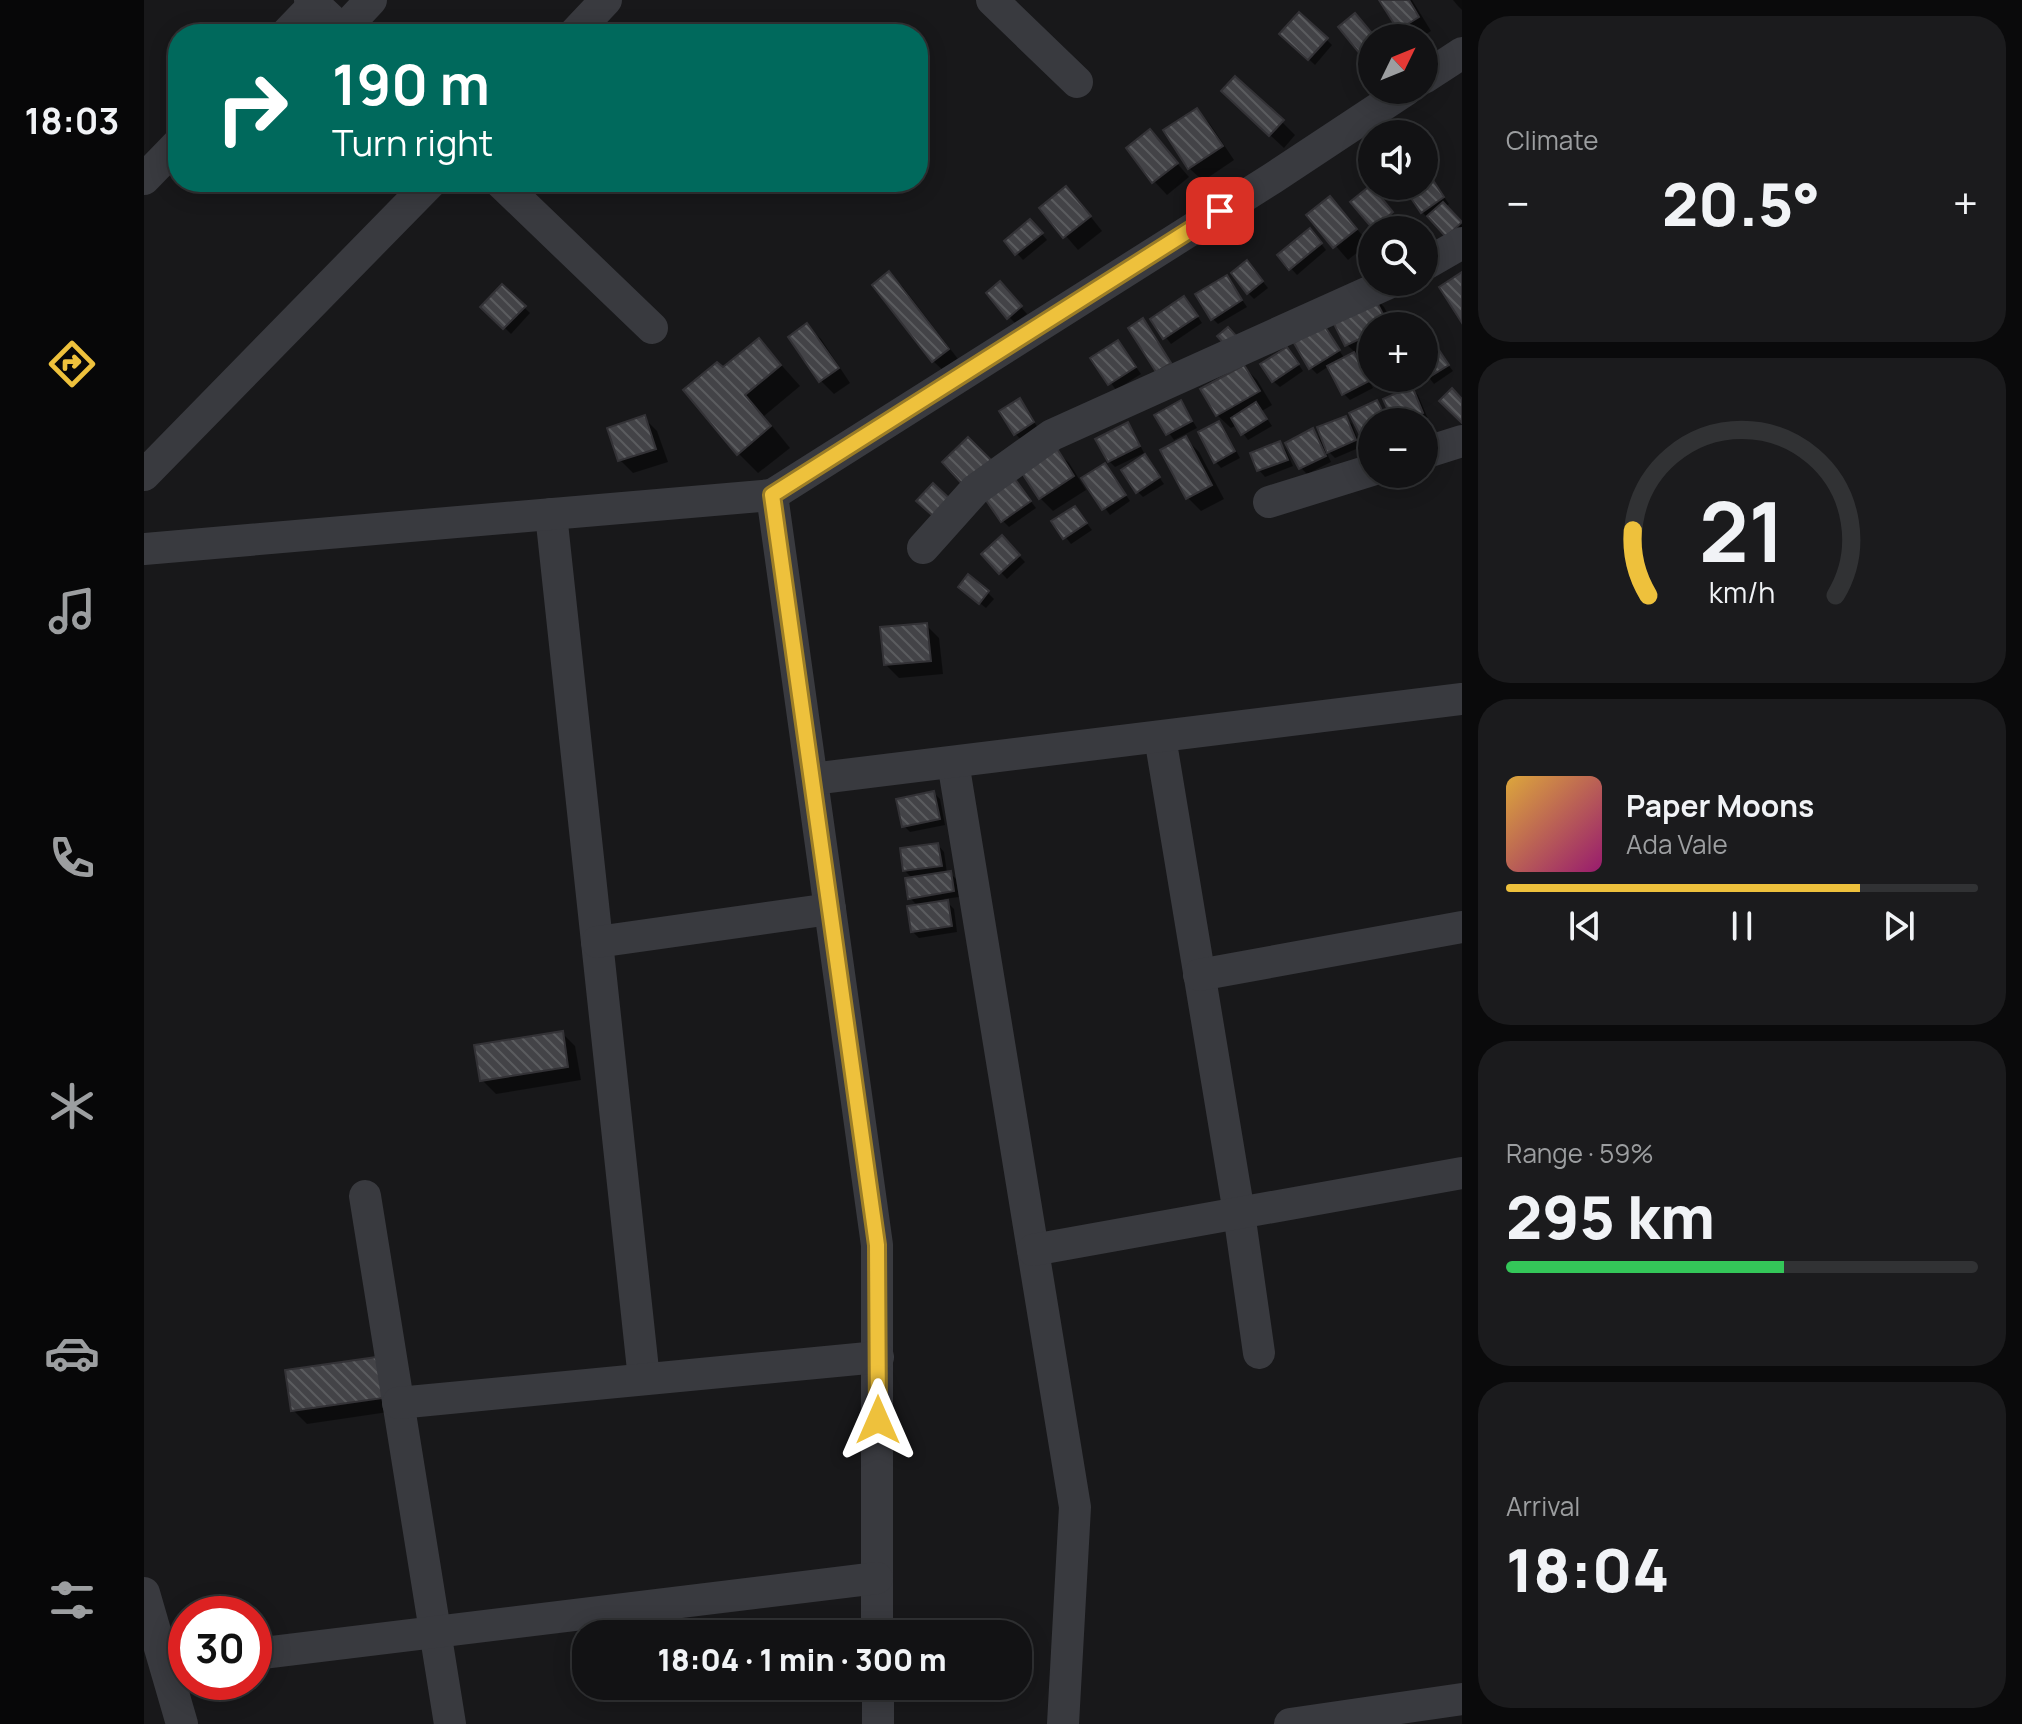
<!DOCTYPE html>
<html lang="en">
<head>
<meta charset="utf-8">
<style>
  :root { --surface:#121214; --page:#1b1b1d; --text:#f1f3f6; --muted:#9c9ea0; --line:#313234; --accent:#eec13c }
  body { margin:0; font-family:Manrope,sans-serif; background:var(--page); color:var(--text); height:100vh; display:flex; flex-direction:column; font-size:30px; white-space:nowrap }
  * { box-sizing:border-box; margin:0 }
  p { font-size:26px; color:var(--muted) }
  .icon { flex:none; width:44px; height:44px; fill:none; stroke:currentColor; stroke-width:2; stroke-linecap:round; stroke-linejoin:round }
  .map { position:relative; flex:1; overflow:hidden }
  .drawer { display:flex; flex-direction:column; gap:16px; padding:16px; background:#0a0a0b; width:560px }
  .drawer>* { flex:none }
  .hud { position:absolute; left:24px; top:24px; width:760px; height:168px; border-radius:32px; box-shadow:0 4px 20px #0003,0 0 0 2px var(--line); background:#00695c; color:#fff; overflow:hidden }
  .needle { width:52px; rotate:47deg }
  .controls { position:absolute; left:1214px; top:24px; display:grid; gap:16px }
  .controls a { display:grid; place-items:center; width:80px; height:80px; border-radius:50%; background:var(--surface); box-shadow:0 4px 20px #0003,0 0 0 2px var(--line); font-size:40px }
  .speed { position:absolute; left:24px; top:1596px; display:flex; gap:16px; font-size:40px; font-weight:700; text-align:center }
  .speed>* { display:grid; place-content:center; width:104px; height:104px; border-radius:50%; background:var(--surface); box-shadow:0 4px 20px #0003,0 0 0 2px var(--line); line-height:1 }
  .speed .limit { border:12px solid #d22; background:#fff; color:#111 }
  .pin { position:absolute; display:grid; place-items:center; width:68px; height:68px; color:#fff; margin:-34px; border-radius:16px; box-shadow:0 4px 12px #0006 }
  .me { position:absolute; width:88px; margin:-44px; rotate:0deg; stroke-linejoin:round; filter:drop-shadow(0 0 6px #0008) }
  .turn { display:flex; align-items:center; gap:28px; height:168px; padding:0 32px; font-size:36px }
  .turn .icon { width:104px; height:104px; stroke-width:2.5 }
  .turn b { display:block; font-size:56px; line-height:68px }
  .big { font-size:60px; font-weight:800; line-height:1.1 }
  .drawer .tile { flex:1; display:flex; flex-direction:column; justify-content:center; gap:12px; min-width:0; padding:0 28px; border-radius:32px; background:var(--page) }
  .drawer .dial { align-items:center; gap:0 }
  .dial svg { height:208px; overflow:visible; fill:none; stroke:var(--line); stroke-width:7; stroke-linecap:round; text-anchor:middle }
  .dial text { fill:var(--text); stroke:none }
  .song { display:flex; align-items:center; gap:24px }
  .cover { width:96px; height:96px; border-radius:12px; background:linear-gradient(135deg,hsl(40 70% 55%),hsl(320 70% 35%)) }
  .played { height:8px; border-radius:4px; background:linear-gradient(90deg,var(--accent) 75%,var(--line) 75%) }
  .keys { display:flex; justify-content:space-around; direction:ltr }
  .heat { display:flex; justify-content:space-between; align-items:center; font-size:44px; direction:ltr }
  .charge { height:12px; border-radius:6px; background:linear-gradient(90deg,#34c759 59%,var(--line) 0) }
  .trip { position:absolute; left:428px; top:1620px; width:460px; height:80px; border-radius:32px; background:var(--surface); box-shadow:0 4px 20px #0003,0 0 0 2px var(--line); font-weight:800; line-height:80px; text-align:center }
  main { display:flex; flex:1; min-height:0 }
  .menu { display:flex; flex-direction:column; width:144px; justify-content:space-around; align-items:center; background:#070708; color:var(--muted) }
  .menu .icon { width:56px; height:56px }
  .menu .current { color:var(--accent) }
  .menu b { font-size:36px; color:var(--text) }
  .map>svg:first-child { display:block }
  .shadow { fill:#0007 }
  .building { fill:url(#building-back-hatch); stroke:#333236; stroke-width:2 }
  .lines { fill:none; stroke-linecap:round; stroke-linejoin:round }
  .street { stroke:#393a3f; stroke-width:32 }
  .route-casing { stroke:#9b7d27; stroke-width:20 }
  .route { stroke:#eec13c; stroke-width:14 }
</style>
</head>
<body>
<main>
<nav class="menu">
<b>18:03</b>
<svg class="icon current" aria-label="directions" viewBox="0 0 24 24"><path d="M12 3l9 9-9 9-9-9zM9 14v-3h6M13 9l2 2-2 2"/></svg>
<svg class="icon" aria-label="music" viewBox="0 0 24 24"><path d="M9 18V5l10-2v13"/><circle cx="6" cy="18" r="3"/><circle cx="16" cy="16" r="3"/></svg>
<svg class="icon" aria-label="phone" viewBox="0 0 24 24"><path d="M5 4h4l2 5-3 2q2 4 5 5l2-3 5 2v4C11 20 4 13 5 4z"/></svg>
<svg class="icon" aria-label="climate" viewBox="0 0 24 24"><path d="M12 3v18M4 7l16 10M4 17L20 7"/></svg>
<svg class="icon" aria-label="car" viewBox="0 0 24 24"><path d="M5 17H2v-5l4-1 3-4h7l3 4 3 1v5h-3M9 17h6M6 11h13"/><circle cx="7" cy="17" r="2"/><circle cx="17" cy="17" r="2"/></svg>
<svg class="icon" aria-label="filters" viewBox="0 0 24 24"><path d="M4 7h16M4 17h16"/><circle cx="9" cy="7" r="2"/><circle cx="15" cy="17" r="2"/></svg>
</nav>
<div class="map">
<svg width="1318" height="1724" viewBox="0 0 1318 1724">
  <defs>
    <pattern id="building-back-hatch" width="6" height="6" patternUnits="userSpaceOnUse" patternTransform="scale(2)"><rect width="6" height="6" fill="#434347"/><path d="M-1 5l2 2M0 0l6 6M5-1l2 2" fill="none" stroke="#5b5c5f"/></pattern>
  </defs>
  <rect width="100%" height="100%" fill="#18181a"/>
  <!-- shadow -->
  <g class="shadow">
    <polygon points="1237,0 1268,0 1287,31 1276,38 1265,38 1256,29"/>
    <polygon points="1309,0 1318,0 1318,10 1314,6"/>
    <polygon points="1138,34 1182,39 1188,45 1171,65"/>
    <polygon points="1093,104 1138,122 1151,135 1140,148"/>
    <polygon points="1053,110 1066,124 1090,160 1059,181 1045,168"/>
    <polygon points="1006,132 1045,177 1023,195 1010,181"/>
    <polygon points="1285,176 1305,204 1301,207 1318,225 1318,234 1286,217 1284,218 1278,212 1269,186 1280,186 1280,179"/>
    <polygon points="1232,194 1254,219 1241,230 1233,230 1209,202"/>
    <polygon points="1186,198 1225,243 1204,260 1165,215"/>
    <polygon points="935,202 958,231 934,250 898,208"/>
    <polygon points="892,227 903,240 879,260 862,241"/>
    <polygon points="1172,237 1182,250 1153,275 1136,256"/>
    <polygon points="1109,269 1124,288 1110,299 1104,293"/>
    <polygon points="745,274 759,287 817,363 803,374 789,361 731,285"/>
    <polygon points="1083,277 1103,307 1074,324 1068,318"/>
    <polygon points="358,286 386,313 367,334 339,306"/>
    <polygon points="862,290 883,314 871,323 865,317"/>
    <polygon points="1227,293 1240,307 1250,326 1228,326 1228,357 1226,353 1215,359 1229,388 1206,400 1200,394 1185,366 1173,374 1166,367 1180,328 1201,359 1212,353 1203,345"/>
    <polygon points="1046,305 1058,323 1027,344 1008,319"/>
    <polygon points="1282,325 1295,346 1280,353 1280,326"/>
    <polygon points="663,326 677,339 706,383 690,394 677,381 646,337"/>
    <polygon points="615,340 656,386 620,416 646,448 614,473 594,453 579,370"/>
    <polygon points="974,342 997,374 972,390 949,358"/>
    <polygon points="1295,353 1309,371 1290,384 1280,371 1280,362"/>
    <polygon points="1149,356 1159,371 1136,387 1129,381"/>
    <polygon points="1100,367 1113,380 1128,405 1118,411 1128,426 1104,440 1093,425 1087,428 1073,415"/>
    <polygon points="1268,389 1274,395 1284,419 1277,422 1251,422"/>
    <polygon points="875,401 895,429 877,440 871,433"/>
    <polygon points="1037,402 1053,428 1030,440 1013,416"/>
    <polygon points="1233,402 1245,422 1228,422 1228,436 1223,438 1216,432"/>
    <polygon points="500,418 513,431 524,462 489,473 476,460"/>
    <polygon points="1201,418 1208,424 1217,447 1191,458 1181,448"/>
    <polygon points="1075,424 1081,430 1096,458 1077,468 1071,461"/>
    <polygon points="983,425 989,431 1000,453 971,467 965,461"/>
    <polygon points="1168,431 1175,437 1187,462 1163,474 1157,468"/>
    <polygon points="1042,439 1055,452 1080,499 1057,511 1043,497"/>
    <polygon points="1136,443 1142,450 1149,466 1121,477 1115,470 1108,454"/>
    <polygon points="911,450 925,463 942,490 909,511 896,498"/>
    <polygon points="1001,457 1020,484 999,497 993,491"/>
    <polygon points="961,465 986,501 966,515 940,479"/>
    <polygon points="868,477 892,508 865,527 859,521"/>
    <polygon points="931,508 948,530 927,544 910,522"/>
    <polygon points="858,538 881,562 863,579 840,554"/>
    <polygon points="822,592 844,593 850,599 842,608"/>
    <polygon points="782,625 795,638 799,674 755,678 742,665"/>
    <polygon points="790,793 796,799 801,825 766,832 760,826"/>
    <polygon points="794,845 800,852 803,873 806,873 812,879 815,897 800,899 810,909 813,932 775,938 769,932 775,907 766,898 769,879 761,871"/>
    <polygon points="418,1033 431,1046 437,1080 352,1094 338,1080"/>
    <polygon points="232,1359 251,1411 163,1424 149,1410"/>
  </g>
  <!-- building -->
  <g class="building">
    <polygon points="1235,0 1265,0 1275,17 1254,30"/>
    <polygon points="1155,12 1184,38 1164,60 1135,34"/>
    <polygon points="1211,13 1232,38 1228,38 1228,54 1221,60 1194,27"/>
    <polygon points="1091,76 1140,120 1125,136 1077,91"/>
    <polygon points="1053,108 1079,146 1044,169 1019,130"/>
    <polygon points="1006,129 1034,163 1008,183 982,148"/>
    <polygon points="1285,174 1300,197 1277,213 1261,189 1265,186 1280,186 1280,177"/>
    <polygon points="1227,185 1249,212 1229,229 1206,202"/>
    <polygon points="922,186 947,216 919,238 895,208"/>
    <polygon points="1186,196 1213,229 1189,248 1162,215"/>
    <polygon points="1299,202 1318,222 1302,237 1283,216"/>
    <polygon points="886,219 899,233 871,255 860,241"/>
    <polygon points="1166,228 1178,243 1145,270 1133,255"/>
    <polygon points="1103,260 1119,281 1103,294 1087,273"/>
    <polygon points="745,271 805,349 788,362 728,285"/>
    <polygon points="1318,272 1318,323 1295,287"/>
    <polygon points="1083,275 1098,300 1067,320 1051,294"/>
    <polygon points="856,281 878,306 863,319 842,293"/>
    <polygon points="358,284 382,306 359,329 336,307"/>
    <polygon points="1227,291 1244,324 1228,326 1228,333 1201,346 1184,312"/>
    <polygon points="1040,296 1054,316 1019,339 1006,319"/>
    <polygon points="999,318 1027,363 1012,372 984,328"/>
    <polygon points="663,323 695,368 675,382 644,337"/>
    <polygon points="1282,323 1291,339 1280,345 1280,326 1276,326"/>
    <polygon points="1180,325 1196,350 1165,369 1150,343"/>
    <polygon points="1084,327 1093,337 1082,346 1073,336"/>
    <polygon points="615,338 637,365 601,395 627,426 593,455 539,390 573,362 579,367"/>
    <polygon points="974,340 992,367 964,385 946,358"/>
    <polygon points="1143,347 1155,364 1128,382 1116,364"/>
    <polygon points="1295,350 1305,365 1282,379 1280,360"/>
    <polygon points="1210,352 1225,381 1198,395 1183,366"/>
    <polygon points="1100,365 1116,391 1072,416 1056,389"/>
    <polygon points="1268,386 1279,413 1258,422 1249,422 1239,399"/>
    <polygon points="1308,388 1318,399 1318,423 1295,401"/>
    <polygon points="876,398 890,422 870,435 855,411"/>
    <polygon points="1037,400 1048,421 1022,435 1010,415"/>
    <polygon points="1233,400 1243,421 1228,422 1228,427 1215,433 1205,413"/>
    <polygon points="1112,402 1123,419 1097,435 1087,418"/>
    <polygon points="501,415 512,449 474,461 463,428"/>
    <polygon points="1202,416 1212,440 1183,453 1173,427"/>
    <polygon points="1075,421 1091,451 1070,463 1054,432"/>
    <polygon points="984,422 996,446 964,462 951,439"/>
    <polygon points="1169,428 1182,456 1155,469 1141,443"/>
    <polygon points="1042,436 1068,485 1042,499 1016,450"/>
    <polygon points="824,437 847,460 820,486 798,462"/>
    <polygon points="1136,441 1144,460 1113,471 1106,453"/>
    <polygon points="912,447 930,476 895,499 876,470"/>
    <polygon points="1001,454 1016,477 992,493 977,470"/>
    <polygon points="961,463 982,495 958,510 937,478"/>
    <polygon points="868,475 887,501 857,522 839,496"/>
    <polygon points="789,483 806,499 789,516 772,501"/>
    <polygon points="931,506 943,523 919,539 907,521"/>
    <polygon points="858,535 876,555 855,574 837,554"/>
    <polygon points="824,574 845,591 835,604 814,587"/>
    <polygon points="783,623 787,661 740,665 736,627"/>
    <polygon points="790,791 796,819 758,827 752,799"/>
    <polygon points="794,843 798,866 759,871 756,848"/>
    <polygon points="807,871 810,891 764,899 761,878"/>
    <polygon points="804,900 808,926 767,932 763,906"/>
    <polygon points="419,1031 424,1067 336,1081 330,1045"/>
    <polygon points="233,1357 239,1398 147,1411 141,1370"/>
  </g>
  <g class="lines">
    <!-- street -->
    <g class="street">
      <polyline points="166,0 202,34"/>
      <polyline points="848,0 933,82"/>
      <polyline points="198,31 227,0"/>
      <polyline points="142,34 171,4"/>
      <polyline points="430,34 462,0"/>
      <polyline points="1280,78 1318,53"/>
      <polyline points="0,179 34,144"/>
      <polyline points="356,182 508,328"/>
      <polyline points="1280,265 1318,243"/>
      <polyline points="1280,453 1318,441"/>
      <polyline points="0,475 287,182"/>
      <polyline points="628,495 1129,178 1262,90"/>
      <polyline points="1125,502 1228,470"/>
      <polyline points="407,514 500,1379"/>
      <polyline points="779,548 831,490 908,435 1247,282"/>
      <polyline points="0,549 628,495 733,1245 733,1634"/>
      <polyline points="1016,737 1095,1213 1115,1353"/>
      <polyline points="809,762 931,1507 919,1724"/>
      <polyline points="668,779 1318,699"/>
      <polyline points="453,942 686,909"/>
      <polyline points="1055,975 1318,927"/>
      <polyline points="221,1196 306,1724"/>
      <polyline points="889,1250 1318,1173"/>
      <polyline points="254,1403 734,1357"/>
      <polyline points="0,1593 38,1724"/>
      <polyline points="110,1654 733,1578"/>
      <polyline points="734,1686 734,1724"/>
      <polyline points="1146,1724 1318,1699"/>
    </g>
  </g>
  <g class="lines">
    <defs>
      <polyline id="route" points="734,1420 733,1245 628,495 1076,211"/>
    </defs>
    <!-- route casing -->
    <use href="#route" class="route-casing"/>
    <!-- route -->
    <use href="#route" class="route"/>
  </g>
</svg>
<div class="controls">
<a><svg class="needle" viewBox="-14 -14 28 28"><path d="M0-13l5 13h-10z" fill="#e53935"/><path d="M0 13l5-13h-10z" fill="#9c9ea0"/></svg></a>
<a><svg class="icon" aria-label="sound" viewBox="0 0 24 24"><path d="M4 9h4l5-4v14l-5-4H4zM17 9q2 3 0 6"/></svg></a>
<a><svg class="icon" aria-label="search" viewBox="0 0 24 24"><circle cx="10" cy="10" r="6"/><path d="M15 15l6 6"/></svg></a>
<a>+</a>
<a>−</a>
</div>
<div class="speed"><div class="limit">30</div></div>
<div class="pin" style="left:1076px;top:211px;background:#d93025"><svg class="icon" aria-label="arrive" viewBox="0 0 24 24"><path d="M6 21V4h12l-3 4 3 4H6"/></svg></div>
<svg class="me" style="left:734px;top:1420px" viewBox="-20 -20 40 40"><path d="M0-17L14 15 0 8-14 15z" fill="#eec13c" stroke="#fff" stroke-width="4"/></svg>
<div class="trip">18:04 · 1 min · 300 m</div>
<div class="hud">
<div class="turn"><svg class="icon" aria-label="right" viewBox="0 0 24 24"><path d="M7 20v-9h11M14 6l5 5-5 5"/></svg><div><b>190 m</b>Turn right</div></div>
</div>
</div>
<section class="drawer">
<div class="tile"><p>Climate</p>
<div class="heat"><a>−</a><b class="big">20.5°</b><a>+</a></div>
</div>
<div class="tile dial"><svg viewBox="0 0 100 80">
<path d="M14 69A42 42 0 1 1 86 69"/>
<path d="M14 69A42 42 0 0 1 8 44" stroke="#eec13c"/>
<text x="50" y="56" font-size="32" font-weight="700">21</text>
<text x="50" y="72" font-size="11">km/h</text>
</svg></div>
<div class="tile">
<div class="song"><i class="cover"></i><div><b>Paper Moons</b><p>Ada Vale</p></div></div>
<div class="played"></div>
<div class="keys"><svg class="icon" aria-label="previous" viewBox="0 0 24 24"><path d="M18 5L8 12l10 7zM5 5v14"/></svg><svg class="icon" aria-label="pause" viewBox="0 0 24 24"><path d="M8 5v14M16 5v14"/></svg><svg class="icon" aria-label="next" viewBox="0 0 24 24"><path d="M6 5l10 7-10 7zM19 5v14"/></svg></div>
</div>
<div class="tile"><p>Range · 59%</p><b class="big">295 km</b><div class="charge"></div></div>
<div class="tile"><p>Arrival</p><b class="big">18:04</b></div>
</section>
</main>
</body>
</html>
